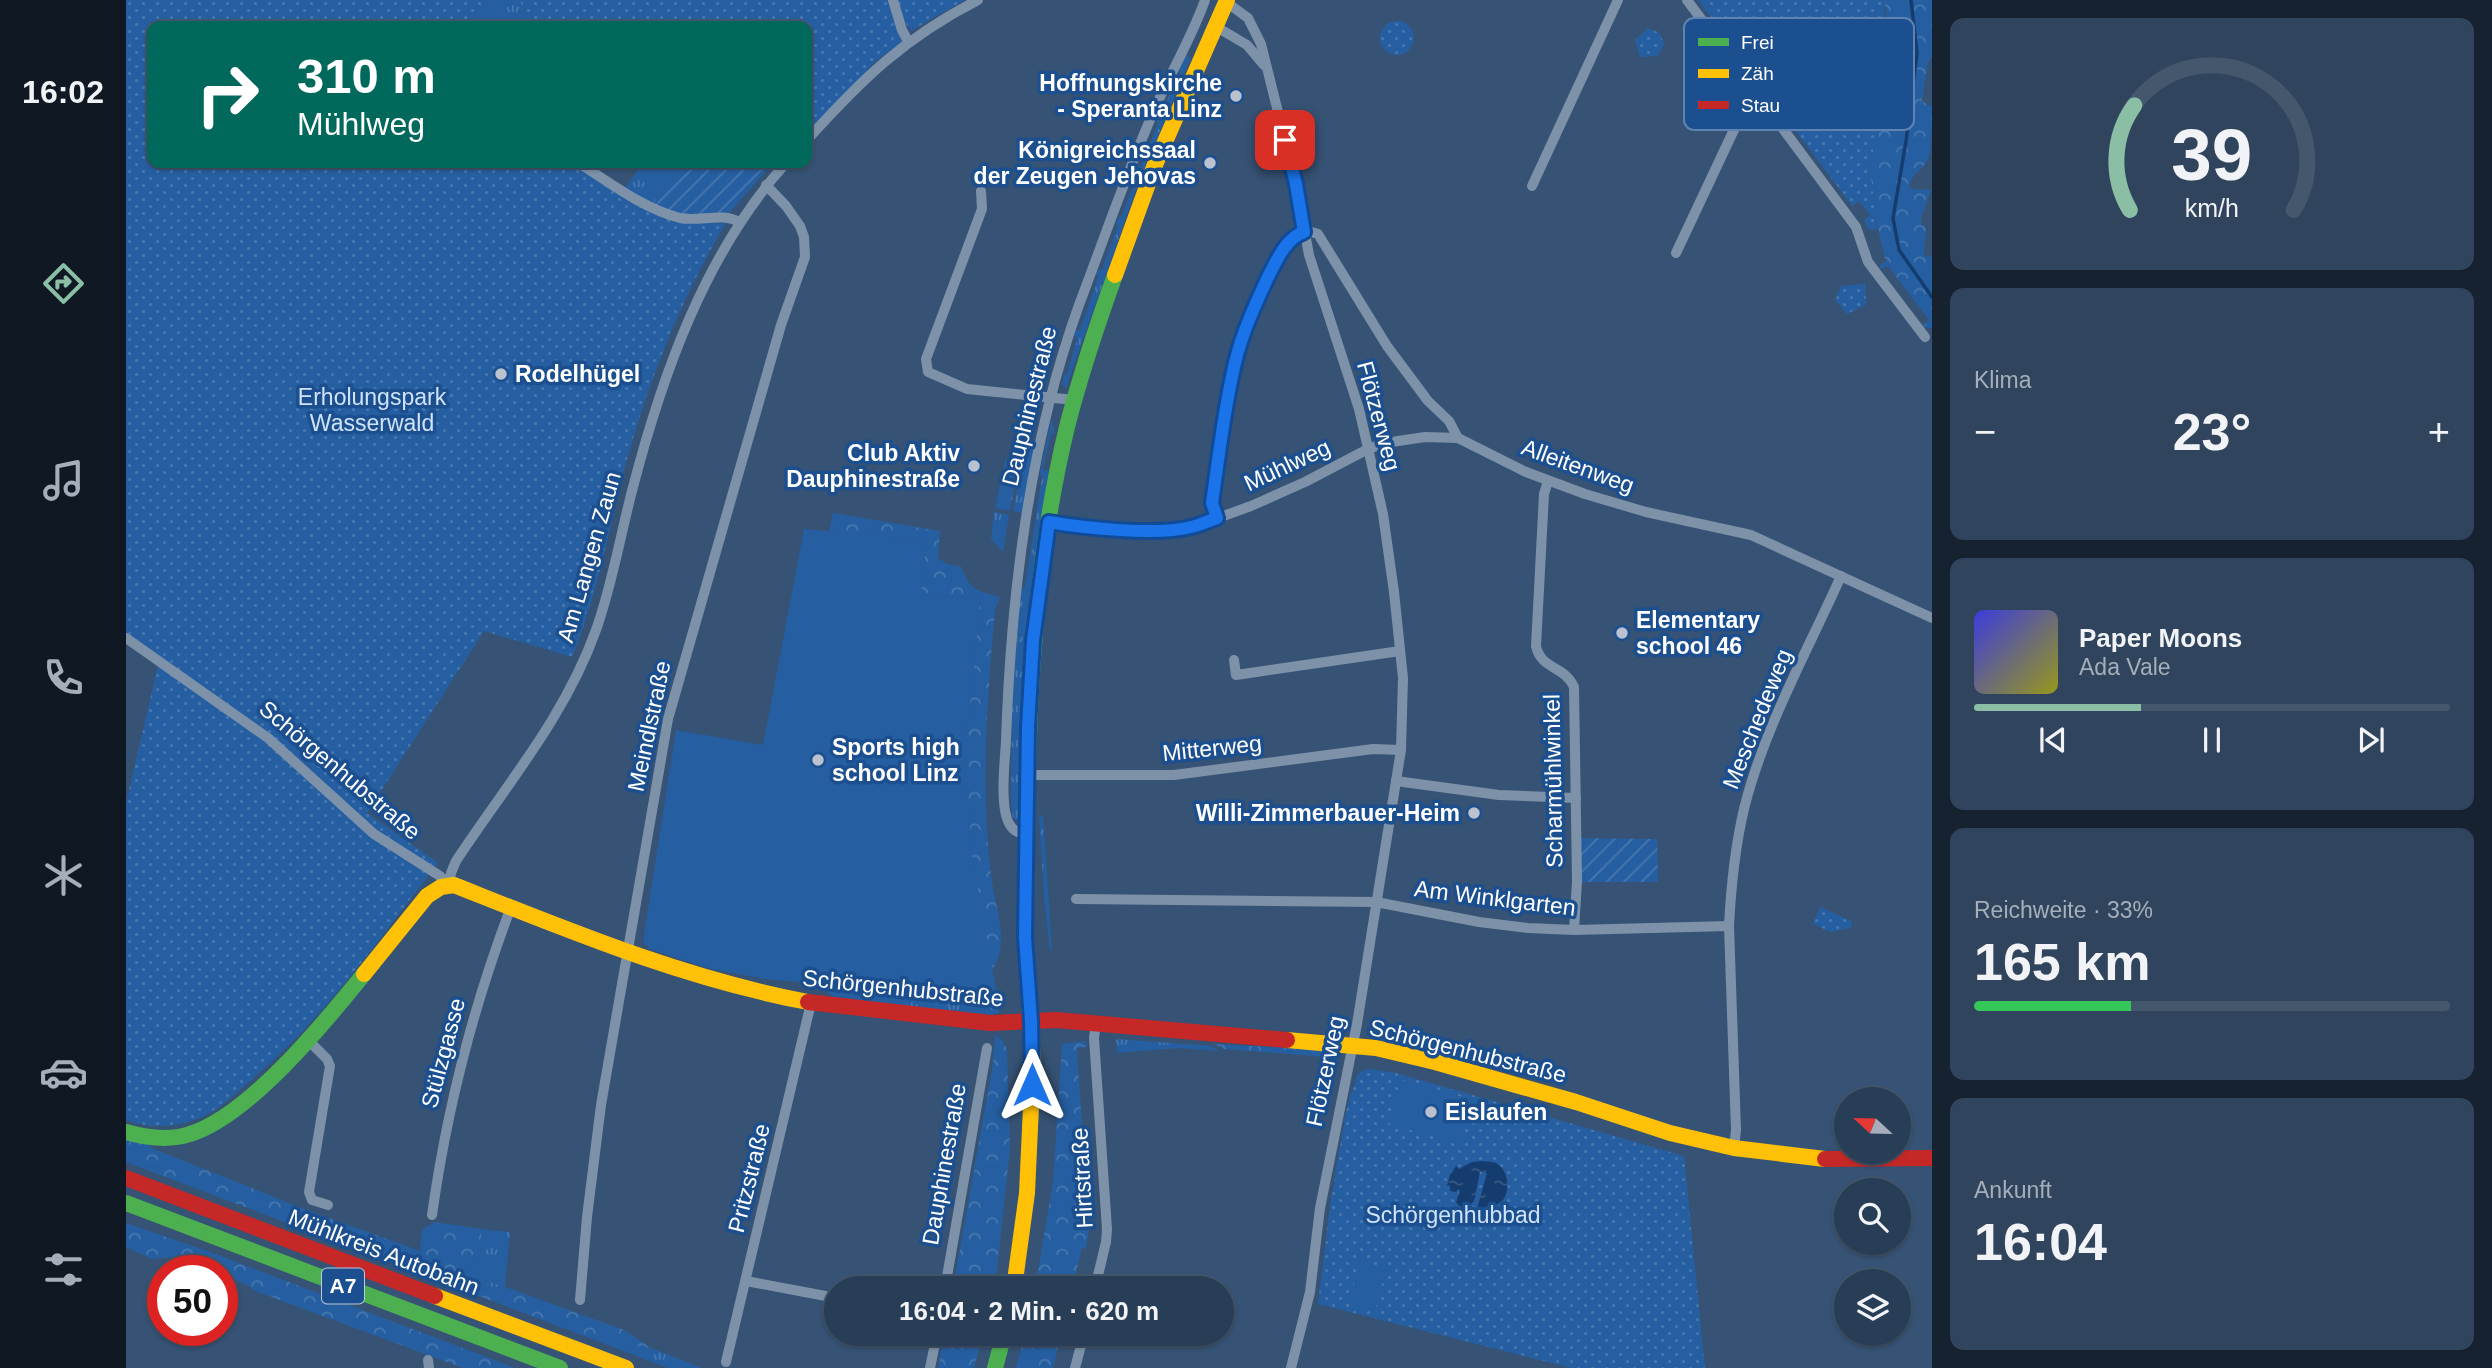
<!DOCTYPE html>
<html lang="de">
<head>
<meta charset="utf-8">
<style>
  :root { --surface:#283e57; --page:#30455d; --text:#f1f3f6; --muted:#a5aeba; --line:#44576d; --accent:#8abfa5 }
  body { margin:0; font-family:Helvetica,sans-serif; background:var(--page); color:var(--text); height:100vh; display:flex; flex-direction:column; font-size:26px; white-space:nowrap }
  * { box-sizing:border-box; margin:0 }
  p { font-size:23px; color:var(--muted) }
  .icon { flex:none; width:38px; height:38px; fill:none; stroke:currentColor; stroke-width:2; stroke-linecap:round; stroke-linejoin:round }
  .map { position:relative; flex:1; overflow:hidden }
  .drawer { display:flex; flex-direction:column; gap:18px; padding:18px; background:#162230; width:560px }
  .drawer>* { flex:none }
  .guide { position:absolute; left:21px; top:21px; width:665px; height:147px; border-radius:14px; box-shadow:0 2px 5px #0004,0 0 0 2px var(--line); background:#00695c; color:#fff; overflow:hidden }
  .needle { width:46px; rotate:292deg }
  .controls { position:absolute; left:1708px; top:1087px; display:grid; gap:14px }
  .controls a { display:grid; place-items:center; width:77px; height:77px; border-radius:50%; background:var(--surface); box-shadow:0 2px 5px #0004,0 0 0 2px var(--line); font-size:35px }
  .speed { position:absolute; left:21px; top:1255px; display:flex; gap:14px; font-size:35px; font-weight:700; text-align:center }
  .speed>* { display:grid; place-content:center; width:91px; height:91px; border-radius:50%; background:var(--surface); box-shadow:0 2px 5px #0004,0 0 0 2px var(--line); line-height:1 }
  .speed .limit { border:10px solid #d22; background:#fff; color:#111 }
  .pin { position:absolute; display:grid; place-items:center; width:60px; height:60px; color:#fff; margin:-30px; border-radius:14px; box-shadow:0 4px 10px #0006 }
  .me { position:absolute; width:77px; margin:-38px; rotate:0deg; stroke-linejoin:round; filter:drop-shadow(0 0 5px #0008) }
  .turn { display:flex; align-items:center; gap:24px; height:147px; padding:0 35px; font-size:32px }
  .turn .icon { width:91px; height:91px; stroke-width:2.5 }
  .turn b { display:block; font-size:49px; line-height:60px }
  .big { font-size:52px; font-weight:800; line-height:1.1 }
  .drawer .tile { flex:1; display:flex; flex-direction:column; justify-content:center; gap:10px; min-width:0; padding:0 24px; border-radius:14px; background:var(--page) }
  .drawer .dial { align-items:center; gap:0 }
  .dial svg { height:182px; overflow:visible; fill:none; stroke:var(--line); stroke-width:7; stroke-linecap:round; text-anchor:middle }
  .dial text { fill:var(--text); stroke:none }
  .song { display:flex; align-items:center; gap:21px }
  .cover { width:84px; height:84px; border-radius:10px; background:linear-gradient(135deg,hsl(240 70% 55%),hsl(60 70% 35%)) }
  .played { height:7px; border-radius:4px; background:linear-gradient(90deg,var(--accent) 35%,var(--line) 35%) }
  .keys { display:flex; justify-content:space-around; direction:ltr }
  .heat { display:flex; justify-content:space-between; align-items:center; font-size:38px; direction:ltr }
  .charge { height:10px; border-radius:5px; background:linear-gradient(90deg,#34c759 33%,var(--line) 0) }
  .trip { position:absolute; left:698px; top:1276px; width:410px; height:70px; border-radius:35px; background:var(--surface); box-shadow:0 2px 5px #0004,0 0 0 2px var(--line); font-weight:800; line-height:70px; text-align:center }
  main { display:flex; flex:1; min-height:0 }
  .tabs { display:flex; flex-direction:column; width:126px; justify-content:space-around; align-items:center; background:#101923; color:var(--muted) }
  .tabs .icon { width:49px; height:49px }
  .tabs .active { color:var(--accent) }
  .tabs b { font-size:32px; color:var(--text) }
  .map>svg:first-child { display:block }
  .grass { fill:url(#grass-tufts) }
  .forest { fill:url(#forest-crowns) }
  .park { fill:url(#park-dots) }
  .garden { fill:url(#garden-furrows) }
  .pitch { fill:#265fa1 }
  .water { fill:url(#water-ripples) }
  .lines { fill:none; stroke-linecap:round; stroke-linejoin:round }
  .stream { stroke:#153c6e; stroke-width:3.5 }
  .street { stroke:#7d92a8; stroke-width:10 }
  .fast { stroke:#4caf50; stroke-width:16 }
  .slow { stroke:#ffc107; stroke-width:16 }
  .jam { stroke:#c62828; stroke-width:16 }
  .route-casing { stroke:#114b97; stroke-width:18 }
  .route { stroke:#1a73e8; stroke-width:12 }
  .poi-dot { fill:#b9c2ce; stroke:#1b4f8f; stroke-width:2.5 }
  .labels { text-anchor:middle; stroke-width:7; stroke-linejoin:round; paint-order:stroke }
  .shield { fill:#1b4f8f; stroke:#bbcadd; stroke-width:2 }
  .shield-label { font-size:21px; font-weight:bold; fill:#fff }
  .poi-label { font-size:23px; font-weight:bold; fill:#fff; stroke:#1b4f8f; text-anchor:end }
  .park-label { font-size:23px; fill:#cfe3fa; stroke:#1b4f8f }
  .street-label { font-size:23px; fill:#fff; stroke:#1b4f8f }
  .key { fill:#1b4f8f; stroke:#5f84b1; stroke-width:2 }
  .key-label { font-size:19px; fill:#fff }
</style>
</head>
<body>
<main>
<nav class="tabs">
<b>16:02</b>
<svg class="icon active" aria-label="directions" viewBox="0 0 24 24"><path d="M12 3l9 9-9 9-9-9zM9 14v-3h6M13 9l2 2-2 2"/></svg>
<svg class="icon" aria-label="music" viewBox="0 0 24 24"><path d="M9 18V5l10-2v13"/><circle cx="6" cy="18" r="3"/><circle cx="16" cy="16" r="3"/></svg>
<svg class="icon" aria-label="phone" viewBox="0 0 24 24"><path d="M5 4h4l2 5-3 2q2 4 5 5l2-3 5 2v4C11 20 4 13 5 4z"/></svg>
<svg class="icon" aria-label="climate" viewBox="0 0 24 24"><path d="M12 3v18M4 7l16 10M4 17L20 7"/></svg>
<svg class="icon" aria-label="car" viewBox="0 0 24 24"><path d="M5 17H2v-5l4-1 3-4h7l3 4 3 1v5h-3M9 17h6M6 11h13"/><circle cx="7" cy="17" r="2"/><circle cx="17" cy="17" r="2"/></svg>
<svg class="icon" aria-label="filters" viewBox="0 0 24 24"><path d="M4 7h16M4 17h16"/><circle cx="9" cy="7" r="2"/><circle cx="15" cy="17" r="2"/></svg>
</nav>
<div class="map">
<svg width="1806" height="1368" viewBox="0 0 1806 1368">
  <defs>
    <pattern id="grass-tufts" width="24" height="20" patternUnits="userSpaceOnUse" patternTransform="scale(1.75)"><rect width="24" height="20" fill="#265fa1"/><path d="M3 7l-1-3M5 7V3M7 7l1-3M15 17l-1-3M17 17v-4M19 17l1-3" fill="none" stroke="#4777af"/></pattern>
    <pattern id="forest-crowns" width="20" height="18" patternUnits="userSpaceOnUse" patternTransform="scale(1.75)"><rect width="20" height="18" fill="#265fa1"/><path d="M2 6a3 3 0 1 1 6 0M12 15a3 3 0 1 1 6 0" fill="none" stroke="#4777af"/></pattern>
    <pattern id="park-dots" width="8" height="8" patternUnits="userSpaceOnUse" patternTransform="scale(1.75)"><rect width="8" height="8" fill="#265fa1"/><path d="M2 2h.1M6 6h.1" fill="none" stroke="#4777af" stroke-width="1.8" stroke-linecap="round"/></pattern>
    <pattern id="garden-furrows" width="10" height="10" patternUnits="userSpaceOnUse" patternTransform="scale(1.75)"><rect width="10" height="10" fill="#265fa1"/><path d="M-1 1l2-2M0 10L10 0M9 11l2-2" fill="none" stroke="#4777af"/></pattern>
    <pattern id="water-ripples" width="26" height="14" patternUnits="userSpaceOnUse" patternTransform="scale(1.75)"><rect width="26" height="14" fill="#153c6e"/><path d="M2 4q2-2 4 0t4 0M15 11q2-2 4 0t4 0" fill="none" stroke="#385984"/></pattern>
  </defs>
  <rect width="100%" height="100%" fill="#365274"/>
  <!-- grass -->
  <g class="grass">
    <polygon points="364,0 393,0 409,26 391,26 383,18 371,26 338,26"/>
    <polygon points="1060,55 1065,58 1013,181 940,388 936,385 938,376 941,374 951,339 948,335 949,331 954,330 972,278 970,274 972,270 976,269 992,226 990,223 991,219 995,217 1012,175 1009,171 1011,167 1015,166 1032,123 1030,119 1031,115 1035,114 1054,72 1052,69"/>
    <polygon points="517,163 558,163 527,204 499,188"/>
    <path d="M926 417 928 434H925L917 469 923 471C901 587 892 701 893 819L891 821 887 818 885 803 886 699 895 591 899 586 916 478 914 473Z"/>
    <polygon points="906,442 909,444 896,513 887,511 900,445"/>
    <polygon points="896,447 884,511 869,508 879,461"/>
    <polygon points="868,512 883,515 877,552 865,539"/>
    <polygon points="917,815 926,950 924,950 918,897 913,816"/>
    <polygon points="701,991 868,1002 874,1012 866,1015 706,997"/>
    <polygon points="990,1039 1085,1046 1094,1051 1053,1048 991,1053"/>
    <path d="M356 1229 384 1232 379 1287C369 1288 360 1287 352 1280Z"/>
    <polygon points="474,1342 525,1348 576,1368 542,1368"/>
  </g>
  <!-- forest -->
  <g class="forest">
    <path d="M1758 0H1806V56L1802 63 1796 101 1806 107C1806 121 1806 144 1803 157 1799 170 1783 173 1784 189L1805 190 1795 218V224L1800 228 1798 255 1806 257V328L1796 327 1803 320 1762 266 1755 269 1754 264 1760 262C1751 227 1742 187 1745 150 1749 105 1769 44 1758 0Z"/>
    <path d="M707 513 814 531 812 558 821 564 836 567C842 590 853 591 874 597L869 610C861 700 854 792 866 882 870 909 884 946 866 970L845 852 839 755 854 599 795 593 800 539 703 531Z"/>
    <polygon points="869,1035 877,1041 881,1050 884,1149 871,1270 867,1288 827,1288 866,1070"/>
    <polygon points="960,1041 961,1047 951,1048 963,1231 960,1248 956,1248 946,1288 909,1288 927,1182 936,1044"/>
    <polygon points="1088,1044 1201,1050 1201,1057 1098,1049"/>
    <path d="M0 1136 21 1142 28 1149 178 1209 294 1251 296 1230 308 1222 356 1229 352 1280C359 1287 368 1288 379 1287L498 1330 525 1348 474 1342 0 1162Z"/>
    <polygon points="0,1223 84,1252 389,1368 337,1368 129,1291 121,1285 96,1275 96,1270 83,1270 47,1257 26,1259 0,1247"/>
    <polygon points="818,1334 857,1334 848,1368 812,1368"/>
    <polygon points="899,1334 935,1334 927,1368 890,1368"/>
  </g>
  <!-- park -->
  <g class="park">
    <path d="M0 0H364L338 26H26V163H445L502 197 553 222 600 223C559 291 529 365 506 442 485 513 475 588 446 657L358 631 241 813 312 863C253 939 198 1019 124 1081 110 1093 95 1108 78 1116 53 1127 26 1130 0 1120V803L32 665 0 642Z"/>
    <polygon points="393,0 764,0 776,43 751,60 681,134 681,26 409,26"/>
    <polygon points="772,0 839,0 785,31 776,17"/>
    <polygon points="1572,0 1758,0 1760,50 1744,168 1751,229 1743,230 1738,220 1744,215 1733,201 1726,206 1649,103 1645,104 1622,72 1625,70"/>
    <circle cx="1271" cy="38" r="17"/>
    <polygon points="1522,28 1534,33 1538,44 1532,56 1514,57 1509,40"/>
    <polygon points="1739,284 1740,305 1721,314 1709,300 1715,286"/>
    <polygon points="1694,907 1727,922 1724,928 1705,932 1687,924"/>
    <polygon points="1245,1069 1270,1073 1558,1156 1579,1368 1446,1368 1192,1304 1205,1199 1221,1107 1231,1076 1236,1070"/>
  </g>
  <!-- garden -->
  <g class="garden">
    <polygon points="558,163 647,163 603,213 561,216 527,204"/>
    <polygon points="1455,838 1531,839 1532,882 1455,882"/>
  </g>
  <!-- pitch -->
  <g class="pitch">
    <polygon points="678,529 800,539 795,593 854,599 839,755 845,852 870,988 867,993 830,989 814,995 639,979 585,969 523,949 517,941 550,730 637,745"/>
    <polygon points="1275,1080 1347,1100 1335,1144 1263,1124"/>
    <polygon points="1234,1262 1260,1268 1249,1311 1223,1304"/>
  </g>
  <!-- water -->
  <path class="water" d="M1356 1161C1359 1162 1362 1161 1366 1162 1381 1164 1386 1189 1377 1200 1371 1206 1365 1206 1361 1215L1350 1212 1361 1173 1354 1172 1348 1201 1342 1208 1333 1206 1330 1202 1334 1191 1332 1189 1330 1192 1324 1191V1186L1321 1185 1324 1175 1330 1166 1333 1169 1346 1162Z"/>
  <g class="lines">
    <!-- stream -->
    <polyline class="stream" points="1785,0 1791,53 1780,141 1767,218 1773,250 1806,297"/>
    <!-- street -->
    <g class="street">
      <polyline points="767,0 776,30 782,41"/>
      <polyline points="1561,0 1730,227 1742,262 1799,337"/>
      <polyline points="1100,2 1122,18 1135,44 1170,184 1183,255 1233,409 1257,514 1268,592 1277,678 1275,750 1231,1024 1194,1208 1184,1292 1165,1368"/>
      <polyline points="1089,26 1121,45 1138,65"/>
      <path d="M681 140C736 79 778 38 852 0"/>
      <path d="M453 163C484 183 518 209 554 218 573 222 597 212 613 222"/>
      <polyline points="1406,186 1492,0"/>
      <polyline points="855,191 856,209 800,359 802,372 841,389 948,400"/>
      <polyline points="1550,253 1614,117 1618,109 1633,97"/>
      <path d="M1422 481 1418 494 1410 646C1415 670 1438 665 1448 687L1451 881 1448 930"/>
      <path d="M1091 518 1086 503C1093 457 1098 409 1109 364 1115 337 1148 247 1171 234 1178 230 1184 231 1192 234L1261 346 1302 401 1323 421 1332 438 1400 472 1459 494 1520 512 1625 535 1806 618"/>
      <polyline points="923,522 1009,530 1064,528 1125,506 1179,482 1242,449 1259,443 1299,437 1332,438"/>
      <polyline points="0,638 142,738 248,834 314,876 323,885"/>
      <polyline points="1108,660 1110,675 1274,651"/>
      <polyline points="902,775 1048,775 1247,749 1275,750"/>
      <polyline points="1270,781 1373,795 1450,798"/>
      <path d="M902 835C894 833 888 832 884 825 873 809 879 760 880 741 885 594 903 444 953 305 978 239 1001 171 1030 106 1046 70 1066 37 1079 0"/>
      <path d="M323 885 325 873 330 861C380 785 439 717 470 630 486 585 494 537 506 491 536 375 579 253 660 163"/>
      <polyline points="950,899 1250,902 1353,922 1402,928 1448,930 1603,926 1610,1130 1608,1148"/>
      <path d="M1603 926C1605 887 1609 847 1618 809 1638 728 1681 652 1715 576"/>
      <polyline points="183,1041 201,1059 204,1066 183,1192 186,1200 202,1205"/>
      <path d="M306 1215C321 1108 347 1007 385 907"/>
      <polyline points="620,1281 710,1298"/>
      <polyline points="819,1288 861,1048"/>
      <polyline points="969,1288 980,1242 981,1229 968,1038 970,1023"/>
      <polyline points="454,1300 461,1217 475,1105 542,719 655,325 679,257 678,237 674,226 660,206 640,185"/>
      <polyline points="302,1360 303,1368"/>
      <polyline points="600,1362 685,1003"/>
      <polyline points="804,1368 811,1334"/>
      <polyline points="949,1368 958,1334"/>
    </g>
    <!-- fast -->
    <g class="fast">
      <path d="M902 766C905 653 914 538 941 427 954 376 971 325 989 275"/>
      <path d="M0 1132C21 1138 43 1141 64 1134 123 1116 200 1021 238 974"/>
      <polyline points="0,1203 434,1368"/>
      <polyline points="869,1368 878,1334"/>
    </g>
    <!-- slow -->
    <g class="slow">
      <polyline points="989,275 1028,167 1101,0"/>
      <path d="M238 974 301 896 315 887 328 885C444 931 559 979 682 1002"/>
      <polyline points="1161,1040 1250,1048 1309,1062 1450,1102 1544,1133 1608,1148 1699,1159"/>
      <polyline points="888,1288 901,1193 907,1063 899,937 902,766"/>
      <polyline points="309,1296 500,1368"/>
    </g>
    <!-- jam -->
    <g class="jam">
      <polyline points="682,1002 864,1023 930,1020 1161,1040"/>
      <polyline points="1699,1159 1806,1158"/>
      <polyline points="0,1178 309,1296"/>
    </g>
  </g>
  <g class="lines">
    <defs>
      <path id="route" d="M906 1085 905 1021 899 937 902 727 907 640 923 522C958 528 1031 536 1065 527 1074 525 1082 521 1091 518L1086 503C1093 456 1098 408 1109 363 1116 333 1129 305 1142 277 1151 260 1159 239 1178 232L1170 184 1159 140"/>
    </defs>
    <!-- route casing -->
    <use href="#route" class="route-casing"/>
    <!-- route -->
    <use href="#route" class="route"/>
  </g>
  <!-- markers -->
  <g class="poi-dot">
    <circle cx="1110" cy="96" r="7"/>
    <circle cx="1084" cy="163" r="7"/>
    <circle cx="375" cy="374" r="7"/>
    <circle cx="848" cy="466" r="7"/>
    <circle cx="1496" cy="633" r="7"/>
    <circle cx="692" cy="760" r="7"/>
    <circle cx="1348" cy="813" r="7"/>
    <circle cx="1305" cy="1112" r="7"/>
  </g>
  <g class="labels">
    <!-- shield labels -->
    <rect class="shield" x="196" y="1268.5" width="42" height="35" rx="5"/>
    <g class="shield-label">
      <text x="217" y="1293">A7</text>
    </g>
    <!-- poi labels -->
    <g class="poi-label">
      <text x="1096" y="91">Hoffnungskirche<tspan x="1096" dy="26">- Speranta Linz</tspan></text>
      <text x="1070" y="158">Königreichssaal<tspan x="1070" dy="26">der Zeugen Jehovas</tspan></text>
      <text x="389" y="382" text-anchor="start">Rodelhügel</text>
      <text x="834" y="461">Club Aktiv<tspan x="834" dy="26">Dauphinestraße</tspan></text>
      <text x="1510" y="628" text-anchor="start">Elementary<tspan x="1510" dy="26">school 46</tspan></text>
      <text x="706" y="755" text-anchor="start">Sports high<tspan x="706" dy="26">school Linz</tspan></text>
      <text x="1334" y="821">Willi-Zimmerbauer-Heim</text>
      <text x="1319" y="1120" text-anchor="start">Eislaufen</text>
    </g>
    <!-- park labels -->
    <g class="park-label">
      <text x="246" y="405">Erholungspark<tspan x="246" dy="26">Wasserwald</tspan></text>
      <text x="1327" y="1223">Schörgenhubbad</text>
    </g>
    <!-- street labels -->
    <g class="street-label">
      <text transform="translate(903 406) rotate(-76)" y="8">Dauphinestraße</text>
      <text transform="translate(1253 416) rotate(75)" y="8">Flötzerweg</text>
      <text transform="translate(1161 465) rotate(-25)" y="8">Mühlweg</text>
      <text transform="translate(1452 466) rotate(20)" y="8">Alleitenweg</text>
      <text transform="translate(463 557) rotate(-74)" y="8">Am Langen Zaun</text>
      <text transform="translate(1631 719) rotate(-68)" y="8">Meschedeweg</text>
      <text transform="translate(523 726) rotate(-78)" y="8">Meindlstraße</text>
      <text transform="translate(1086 748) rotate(-6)" y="8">Mitterweg</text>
      <text transform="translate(214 770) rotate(40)" y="8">Schörgenhubstraße</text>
      <text transform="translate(1427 781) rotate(-91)" y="8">Scharmühlwinkel</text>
      <text transform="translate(1369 898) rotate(7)" y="8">Am Winklgarten</text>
      <text transform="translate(777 988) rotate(6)" y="8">Schörgenhubstraße</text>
      <text transform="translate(1342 1051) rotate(14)" y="8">Schörgenhubstraße</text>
      <text transform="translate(317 1053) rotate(-75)" y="8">Stülzgasse</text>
      <text transform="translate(1199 1071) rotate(-78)" y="8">Flötzerweg</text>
      <text transform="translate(818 1164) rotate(-80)" y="8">Dauphinestraße</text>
      <text transform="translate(623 1178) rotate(-76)" y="8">Pritzstraße</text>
      <text transform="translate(956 1178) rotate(-93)" y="8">Hirtstraße</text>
      <text transform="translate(258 1252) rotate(21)" y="8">Mühlkreis Autobahn</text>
    </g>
  </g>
  <!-- legend -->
  <rect x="1558" y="18" width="230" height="112" rx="10" class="key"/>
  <rect x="1572" y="38" width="31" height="8" fill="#4caf50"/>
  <rect x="1572" y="69" width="31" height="9" fill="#ffc107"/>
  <rect x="1572" y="101" width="31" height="8" fill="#c62828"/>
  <g class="key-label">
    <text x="1615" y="49">Frei</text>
    <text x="1615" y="80">Zäh</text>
    <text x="1615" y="112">Stau</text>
  </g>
</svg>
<div class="controls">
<a><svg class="needle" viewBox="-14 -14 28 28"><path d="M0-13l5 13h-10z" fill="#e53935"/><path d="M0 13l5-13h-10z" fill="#a5aeba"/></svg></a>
<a><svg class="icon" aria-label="search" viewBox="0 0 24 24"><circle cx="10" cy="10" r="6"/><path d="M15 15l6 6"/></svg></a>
<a><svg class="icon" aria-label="layers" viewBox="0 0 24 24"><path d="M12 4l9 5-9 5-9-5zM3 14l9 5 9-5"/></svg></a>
</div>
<div class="speed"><div class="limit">50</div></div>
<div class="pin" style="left:1159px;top:140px;background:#d93025"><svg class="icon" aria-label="arrive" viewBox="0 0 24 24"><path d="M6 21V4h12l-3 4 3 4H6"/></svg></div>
<svg class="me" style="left:906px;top:1085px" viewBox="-20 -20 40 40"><path d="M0-17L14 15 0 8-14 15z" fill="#1a73e8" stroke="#fff" stroke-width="4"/></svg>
<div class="trip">16:04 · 2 Min. · 620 m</div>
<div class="guide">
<div class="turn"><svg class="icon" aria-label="right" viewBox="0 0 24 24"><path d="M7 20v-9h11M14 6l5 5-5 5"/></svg><div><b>310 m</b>Mühlweg</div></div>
</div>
</div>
<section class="drawer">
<div class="tile dial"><svg viewBox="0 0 100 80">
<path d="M14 69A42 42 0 1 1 86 69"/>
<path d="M14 69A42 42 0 0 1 16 23" stroke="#8abfa5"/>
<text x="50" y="56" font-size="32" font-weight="700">39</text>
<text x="50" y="72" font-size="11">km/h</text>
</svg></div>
<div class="tile"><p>Klima</p>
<div class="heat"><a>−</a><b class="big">23°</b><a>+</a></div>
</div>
<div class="tile">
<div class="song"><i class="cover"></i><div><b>Paper Moons</b><p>Ada Vale</p></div></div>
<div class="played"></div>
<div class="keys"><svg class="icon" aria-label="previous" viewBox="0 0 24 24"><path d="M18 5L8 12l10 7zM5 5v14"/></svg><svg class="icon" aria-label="pause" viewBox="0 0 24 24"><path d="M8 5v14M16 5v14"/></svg><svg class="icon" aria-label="next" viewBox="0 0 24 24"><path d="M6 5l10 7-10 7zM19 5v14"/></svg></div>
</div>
<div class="tile"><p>Reichweite · 33%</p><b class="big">165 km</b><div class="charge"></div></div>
<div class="tile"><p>Ankunft</p><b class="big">16:04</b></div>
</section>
</main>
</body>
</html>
